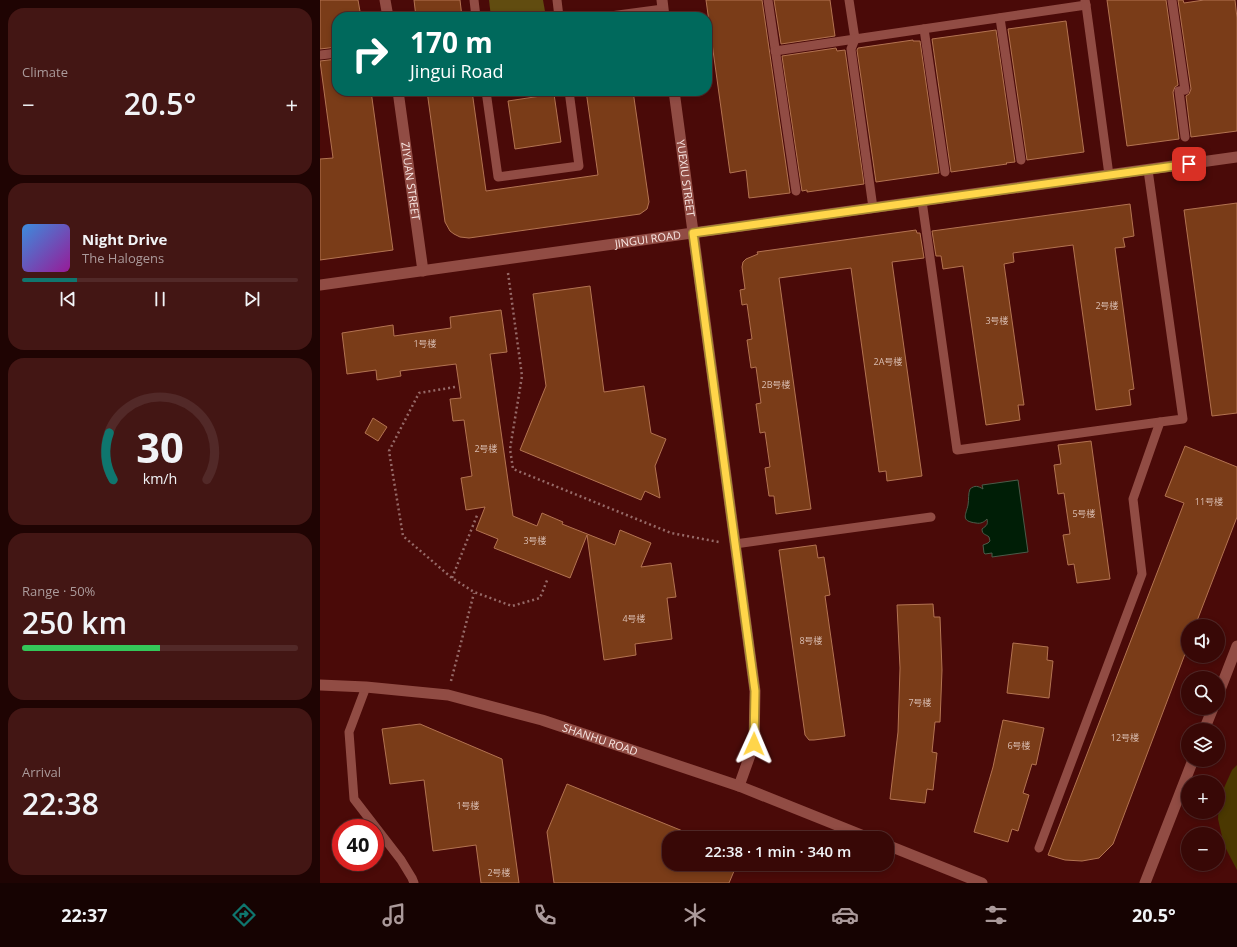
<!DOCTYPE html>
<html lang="en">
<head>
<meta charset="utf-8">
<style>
  :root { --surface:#380806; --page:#431614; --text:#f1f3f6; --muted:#ab9a9b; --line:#522928; --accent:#0f766e }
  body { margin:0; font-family:"Open Sans","Noto Sans SC",sans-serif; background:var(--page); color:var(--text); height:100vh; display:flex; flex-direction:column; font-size:15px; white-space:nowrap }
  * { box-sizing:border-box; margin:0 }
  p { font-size:13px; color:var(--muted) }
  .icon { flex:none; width:22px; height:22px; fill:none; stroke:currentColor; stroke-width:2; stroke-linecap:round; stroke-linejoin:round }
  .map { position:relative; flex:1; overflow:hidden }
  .sheet { display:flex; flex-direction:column; gap:8px; padding:8px; background:#1f0403; width:320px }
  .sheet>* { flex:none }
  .banner { position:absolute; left:12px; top:12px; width:380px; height:84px; border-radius:16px; box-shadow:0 2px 6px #0003,0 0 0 1px var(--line); background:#00695c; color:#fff; overflow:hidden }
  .buttons { position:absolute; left:861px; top:619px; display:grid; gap:8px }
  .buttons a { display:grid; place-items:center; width:44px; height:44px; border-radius:50%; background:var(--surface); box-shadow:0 2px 6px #0003,0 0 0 1px var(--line); font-size:20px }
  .speed { position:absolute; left:12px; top:819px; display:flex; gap:8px; font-size:20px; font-weight:700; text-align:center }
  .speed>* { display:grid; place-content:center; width:52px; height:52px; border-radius:50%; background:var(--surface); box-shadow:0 2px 6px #0003,0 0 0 1px var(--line); line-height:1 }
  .speed .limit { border:6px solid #d22; background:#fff; color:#111 }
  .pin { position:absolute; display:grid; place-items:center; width:34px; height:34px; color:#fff; margin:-17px; border-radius:8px; box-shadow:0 2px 6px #0006 }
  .me { position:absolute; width:44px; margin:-22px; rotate:1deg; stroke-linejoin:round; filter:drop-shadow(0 0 3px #0008) }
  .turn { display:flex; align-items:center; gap:14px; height:84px; padding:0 12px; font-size:18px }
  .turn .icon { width:52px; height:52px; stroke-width:2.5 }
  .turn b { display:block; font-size:28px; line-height:34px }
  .big { font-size:30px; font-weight:600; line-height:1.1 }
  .sheet .widget { flex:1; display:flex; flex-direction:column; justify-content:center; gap:6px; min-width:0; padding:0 14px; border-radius:16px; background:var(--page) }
  .sheet .dial { align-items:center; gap:0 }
  .dial svg { height:104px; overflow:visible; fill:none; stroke:var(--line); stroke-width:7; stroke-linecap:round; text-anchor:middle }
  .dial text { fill:var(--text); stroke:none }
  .song { display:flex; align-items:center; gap:12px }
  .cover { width:48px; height:48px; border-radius:6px; background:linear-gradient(135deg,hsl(210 70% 55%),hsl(300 70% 35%)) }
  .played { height:4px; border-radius:2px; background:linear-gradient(90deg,var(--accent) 20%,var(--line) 20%) }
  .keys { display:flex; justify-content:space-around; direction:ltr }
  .heat { display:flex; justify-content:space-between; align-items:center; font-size:22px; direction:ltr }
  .charge { height:6px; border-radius:3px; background:linear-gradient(90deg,#34c759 50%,var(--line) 0) }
  .trip { position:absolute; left:342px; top:831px; width:232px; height:40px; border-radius:16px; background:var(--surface); box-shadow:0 2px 6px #0003,0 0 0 1px var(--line); font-weight:600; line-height:40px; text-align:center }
  .dock { display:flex; height:64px; justify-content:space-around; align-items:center; background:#160302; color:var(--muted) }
  .dock .icon { width:28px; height:28px }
  .dock .selected { color:var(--accent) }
  .dock b { font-size:18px; color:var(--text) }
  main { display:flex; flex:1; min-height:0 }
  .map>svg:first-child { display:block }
  .green { fill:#4b3801 }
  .forest { fill:#614c10 }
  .water { fill:#001e06; stroke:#4b5b49 }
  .building { fill:#7a3c18; stroke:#b37351 }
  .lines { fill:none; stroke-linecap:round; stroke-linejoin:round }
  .path { stroke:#966a68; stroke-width:2.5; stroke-dasharray:2 3; stroke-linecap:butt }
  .service { stroke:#914c44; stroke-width:9 }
  .minor { stroke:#914c44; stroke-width:11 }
  .tertiary { stroke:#914c44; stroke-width:11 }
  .route-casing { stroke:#a68a30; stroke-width:10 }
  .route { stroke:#ffd54a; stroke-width:7 }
  .labels { text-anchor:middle; stroke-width:4; stroke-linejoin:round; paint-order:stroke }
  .number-label { font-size:9px; fill:#dabeb2 }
  .street-label { font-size:11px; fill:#fae9e6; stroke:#200604 }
</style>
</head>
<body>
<main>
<section class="sheet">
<div class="widget"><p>Climate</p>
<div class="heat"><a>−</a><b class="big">20.5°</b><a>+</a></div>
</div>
<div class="widget">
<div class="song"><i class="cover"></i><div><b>Night Drive</b><p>The Halogens</p></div></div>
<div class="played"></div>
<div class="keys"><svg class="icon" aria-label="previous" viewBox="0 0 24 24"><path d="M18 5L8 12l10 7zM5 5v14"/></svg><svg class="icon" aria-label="pause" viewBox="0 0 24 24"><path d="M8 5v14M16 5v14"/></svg><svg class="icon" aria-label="next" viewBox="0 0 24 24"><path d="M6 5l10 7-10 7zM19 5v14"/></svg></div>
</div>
<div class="widget dial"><svg viewBox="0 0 100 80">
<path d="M14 69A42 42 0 1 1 86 69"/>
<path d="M14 69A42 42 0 0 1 11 33" stroke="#0f766e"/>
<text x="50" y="56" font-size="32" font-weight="700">30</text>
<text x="50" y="72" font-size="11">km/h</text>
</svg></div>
<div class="widget"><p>Range · 50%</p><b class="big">250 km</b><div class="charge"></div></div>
<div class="widget"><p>Arrival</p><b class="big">22:38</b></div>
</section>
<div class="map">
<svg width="917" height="883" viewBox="0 0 917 883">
  <rect width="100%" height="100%" fill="#4a0a08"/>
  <!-- green -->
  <polygon class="green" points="917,765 917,870 904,845 898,819 899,799 912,770"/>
  <!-- forest -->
  <polygon class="forest" points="169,0 223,0 226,17 171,17"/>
  <!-- water -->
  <path class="water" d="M698 480 708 552 672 557V553L665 554 664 553 663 545 668 543 670 541 669 537C666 534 662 535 662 529 667 525 668 525 667 519 664 522 661 524 656 523 640 521 646 515 648 505 649 499 648 494 650 489 655 485 658 486 663 489L662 485Z"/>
  <!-- building -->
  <g class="building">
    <polygon points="0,0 38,0 41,17 17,17 17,47 0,49"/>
    <polygon points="94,0 140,0 142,17 96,17"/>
    <polygon points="386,0 442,0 470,193 429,198 426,170 410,173"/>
    <polygon points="454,0 510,0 515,36 461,44"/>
    <polygon points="787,0 846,0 858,85 855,87 853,92 859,139 807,146"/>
    <polygon points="858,0 863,0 864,3 884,0 915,0 917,18 917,131 871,137 866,96 869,94 871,89"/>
    <polygon points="746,21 764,152 707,160 688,29"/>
    <polygon points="676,30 695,162 686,163 687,164 631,172 612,39"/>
    <polygon points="593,40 593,41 600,41 619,173 556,182 537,50 538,48"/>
    <polygon points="516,48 517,51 525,50 544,184 487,192 487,190 482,191 462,56"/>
    <polygon points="17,59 17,91 51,91 73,250 0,260 0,159 13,158 0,61"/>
    <polygon points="107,91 152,91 166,191 278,175 266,91 313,91 329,202 327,209 320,214 149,238 140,237 134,234 130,231 125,222"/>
    <polygon points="234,94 241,142 195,149 188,101"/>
    <polygon points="917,203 917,413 892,416 864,210"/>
    <polygon points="810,204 814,236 803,238 805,247 795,248 814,389 809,390 811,405 776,410 753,245 693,253 694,262 684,264 704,405 698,405 700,420 666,425 643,266 623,269 621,256 616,256 612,231"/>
    <polygon points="596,230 597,233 600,233 604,258 572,262 602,476 567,481 566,471 559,472 531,268 459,278 491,509 456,514 454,496 449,496 445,468 450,467 445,432 440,433 436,404 441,403 436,367 431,368 427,340 432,339 427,304 422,305 420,290 425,289 422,267 423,262 426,259 438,254 437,252"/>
    <polygon points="270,286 284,392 324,386 331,433 346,439 335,466 340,498 325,491 321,500 200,450 226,386 213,294"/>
    <polygon points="181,310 187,352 170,354 193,516 217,526 222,513 243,522 242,524 295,545 300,530 331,543 321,567 351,563 356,597 347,598 352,639 315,644 316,655 284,660 267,535 250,578 174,548 178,539 156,530 165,507 146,510 141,478 152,476 144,420 133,421 130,399 141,398 136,364 80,371 81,376 57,380 56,370 27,374 22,333 73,325 74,336 131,328 130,317"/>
    <polygon points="53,418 67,427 58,441 45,433"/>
    <polygon points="771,441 790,579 757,583 754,564 748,565 743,535 750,534 744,493 738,494 734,465 741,464 738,445"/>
    <polygon points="865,446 917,467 917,517 875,626 868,626 868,646 793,844 779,858 762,861 745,860 728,855 864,503 845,496"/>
    <polygon points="496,545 498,558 504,557 510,595 505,596 525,736 494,740 489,740 485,735 459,550"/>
    <polygon points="613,604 614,617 620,617 622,670 620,722 615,722 612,752 617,753 613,790 607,789 605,803 570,799 578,732 580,668 577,605"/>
    <polygon points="693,643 728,647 727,660 733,661 729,698 687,693"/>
    <polygon points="683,720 724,728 716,765 712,764 703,793 709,795 698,831 692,829 688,842 654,832 673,767"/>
    <polygon points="100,724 182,759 199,883 161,883 156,845 113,851 104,780 70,784 62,729"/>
    <polygon points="247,784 380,838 349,838 349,864 417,864 409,883 234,883 227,832"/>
  </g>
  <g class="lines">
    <!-- path -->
    <g class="path">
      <polyline points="188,273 202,376 190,449 193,469 351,533 399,542"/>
      <polyline points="135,387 99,393 69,451 83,536 132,578 154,592 192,606 220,598 228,578"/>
      <polyline points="132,578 158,513"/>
      <polyline points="131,681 154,593"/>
    </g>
    <!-- service -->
    <g class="service">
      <polyline points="154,0 156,17"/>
      <polyline points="237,0 239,17"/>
      <polyline points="448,0 476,191"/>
      <polyline points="529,0 535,39 766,5 765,0"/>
      <polyline points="852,0 865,90 859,91 865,137"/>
      <polyline points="766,5 789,175"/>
      <polyline points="283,17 343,9"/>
      <polyline points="680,18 701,160"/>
      <polyline points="604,29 625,172"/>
      <polyline points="455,51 535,39 531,49 553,208"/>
      <polyline points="0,55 17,53"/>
      <polyline points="166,91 178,177 259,166 249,91"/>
      <polyline points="602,201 637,450 840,422 863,419 828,170"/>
      <polyline points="415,544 611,517"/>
      <polyline points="46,687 29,732 34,799 81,860 92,878 94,883"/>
      <polyline points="719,848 822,574 813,499 840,422"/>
    </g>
    <!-- minor -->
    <g class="minor">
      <polyline points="65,0 68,17"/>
      <path id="s1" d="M78 91 103 271"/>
      <path id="s2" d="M0 285 917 157"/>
    </g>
    <!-- tertiary -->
    <g class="tertiary">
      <polyline points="342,0 344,17"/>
      <path id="s3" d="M354 91 435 691 434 744 419 786"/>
      <path id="s4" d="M0 685 46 687 128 695 222 720 419 786 549 838"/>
      <polyline points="898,695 917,646"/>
      <polyline points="884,730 893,708"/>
      <polyline points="567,845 662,883"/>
      <polyline points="825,883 873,760"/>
    </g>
  </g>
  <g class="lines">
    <defs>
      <polyline id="route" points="434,744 435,691 373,233 869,164"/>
    </defs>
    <!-- route casing -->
    <use href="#route" class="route-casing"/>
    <!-- route -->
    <use href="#route" class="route"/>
  </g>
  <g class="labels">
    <!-- number labels -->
    <g class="number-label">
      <text x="787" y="309">2号楼</text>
      <text x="677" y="324">3号楼</text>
      <text x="105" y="347">1号楼</text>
      <text x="568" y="365">2A号楼</text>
      <text x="456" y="388">2B号楼</text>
      <text x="166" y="452">2号楼</text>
      <text x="889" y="505">11号楼</text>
      <text x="764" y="517">5号楼</text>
      <text x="215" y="544">3号楼</text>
      <text x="314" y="622">4号楼</text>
      <text x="491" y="644">8号楼</text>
      <text x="600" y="706">7号楼</text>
      <text x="805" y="741">12号楼</text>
      <text x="699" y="749">6号楼</text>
      <text x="148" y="809">1号楼</text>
      <text x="179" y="876">2号楼</text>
    </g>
    <!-- street labels -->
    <g class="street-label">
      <text dy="4" stroke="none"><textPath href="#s3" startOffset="88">YUEXIU STREET</textPath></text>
      <text dy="4" stroke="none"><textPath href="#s1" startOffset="91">ZIYUAN STREET</textPath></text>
      <text dy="4" stroke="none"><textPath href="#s2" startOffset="331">JINGUI ROAD</textPath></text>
      <text dy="4" stroke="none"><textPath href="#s4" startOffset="287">SHANHU ROAD</textPath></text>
    </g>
  </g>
</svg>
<div class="buttons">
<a><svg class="icon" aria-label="sound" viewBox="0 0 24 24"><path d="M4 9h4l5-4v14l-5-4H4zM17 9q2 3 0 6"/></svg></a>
<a><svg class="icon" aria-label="search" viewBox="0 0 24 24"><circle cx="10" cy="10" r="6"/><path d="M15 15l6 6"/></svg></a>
<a><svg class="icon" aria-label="layers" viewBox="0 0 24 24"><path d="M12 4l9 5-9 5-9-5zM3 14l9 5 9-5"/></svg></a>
<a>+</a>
<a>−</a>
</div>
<div class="speed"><div class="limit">40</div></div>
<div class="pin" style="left:869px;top:164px;background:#d93025"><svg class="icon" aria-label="arrive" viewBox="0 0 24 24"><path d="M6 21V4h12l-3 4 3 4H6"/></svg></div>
<svg class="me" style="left:434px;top:744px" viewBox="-20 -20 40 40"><path d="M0-17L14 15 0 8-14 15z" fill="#ffd54a" stroke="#fff" stroke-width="4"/></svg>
<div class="trip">22:38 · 1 min · 340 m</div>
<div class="banner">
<div class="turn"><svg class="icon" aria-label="right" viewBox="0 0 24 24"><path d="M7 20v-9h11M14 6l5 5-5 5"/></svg><div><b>170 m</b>Jingui Road</div></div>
</div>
</div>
</main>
<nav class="dock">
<b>22:37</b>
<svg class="icon selected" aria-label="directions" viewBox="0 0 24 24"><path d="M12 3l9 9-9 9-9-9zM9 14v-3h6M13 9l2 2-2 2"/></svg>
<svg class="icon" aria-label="music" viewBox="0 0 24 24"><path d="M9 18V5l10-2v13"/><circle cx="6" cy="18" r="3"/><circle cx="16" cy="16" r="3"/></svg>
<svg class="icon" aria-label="phone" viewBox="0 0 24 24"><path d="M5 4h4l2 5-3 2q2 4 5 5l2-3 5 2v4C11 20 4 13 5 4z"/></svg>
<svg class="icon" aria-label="climate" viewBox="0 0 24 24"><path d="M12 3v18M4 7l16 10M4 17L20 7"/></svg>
<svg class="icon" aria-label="car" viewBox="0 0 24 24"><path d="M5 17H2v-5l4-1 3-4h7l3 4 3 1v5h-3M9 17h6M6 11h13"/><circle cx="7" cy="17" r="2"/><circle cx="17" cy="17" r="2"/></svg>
<svg class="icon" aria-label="filters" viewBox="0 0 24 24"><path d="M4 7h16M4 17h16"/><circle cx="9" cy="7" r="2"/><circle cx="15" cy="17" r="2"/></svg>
<b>20.5°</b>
</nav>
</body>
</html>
